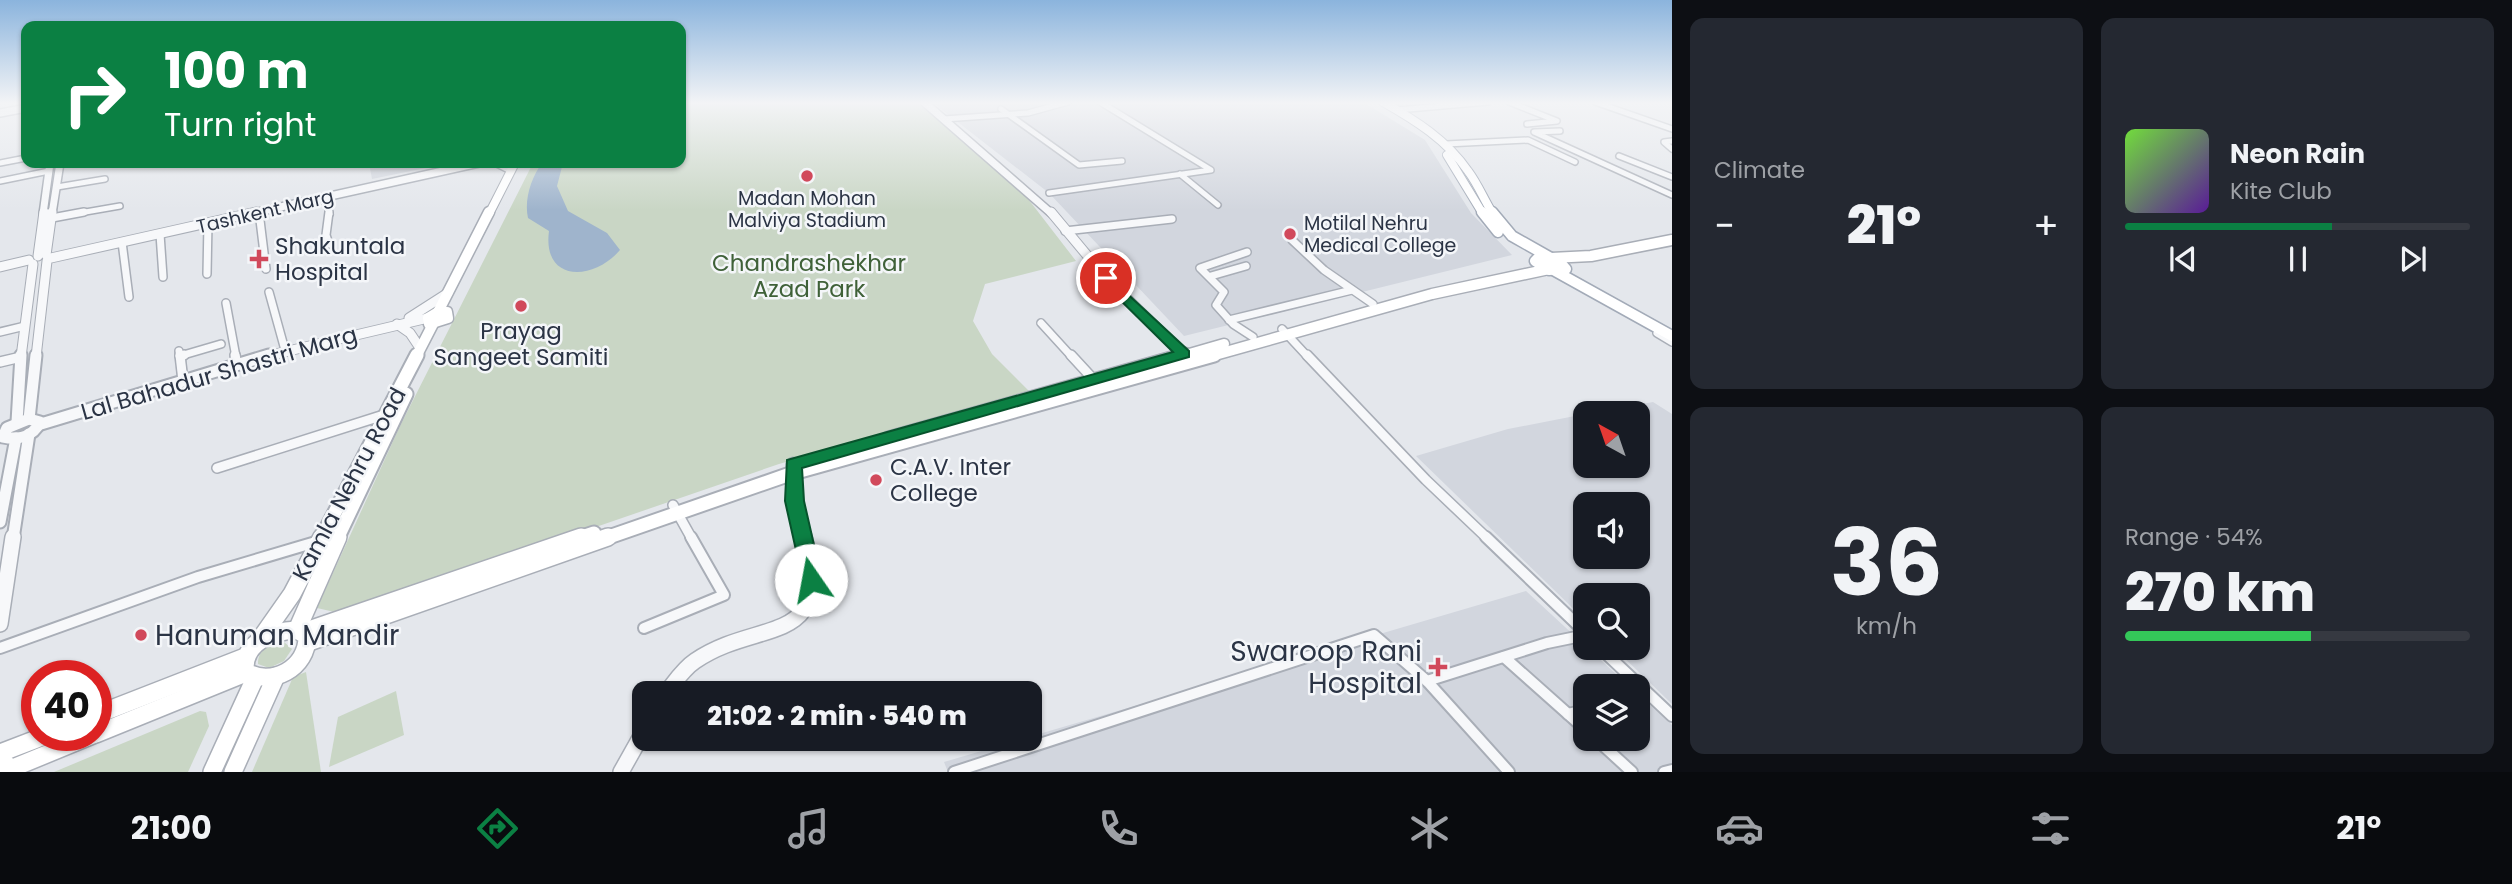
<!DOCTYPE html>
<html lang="en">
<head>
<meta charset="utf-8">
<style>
  :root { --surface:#171b24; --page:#242831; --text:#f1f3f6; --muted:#9ea1a6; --line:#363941; --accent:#0b8043 }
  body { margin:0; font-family:Poppins,sans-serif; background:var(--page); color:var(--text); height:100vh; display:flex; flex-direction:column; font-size:26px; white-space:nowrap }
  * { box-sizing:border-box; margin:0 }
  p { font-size:23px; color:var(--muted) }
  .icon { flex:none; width:38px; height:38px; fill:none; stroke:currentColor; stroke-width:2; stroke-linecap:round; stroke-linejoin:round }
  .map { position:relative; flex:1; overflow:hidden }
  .side { display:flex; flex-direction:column; gap:18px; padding:18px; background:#0d0f14; width:840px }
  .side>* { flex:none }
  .hud { position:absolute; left:21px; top:21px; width:665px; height:147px; border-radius:14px; box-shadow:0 2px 5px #0004; background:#0b8043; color:#fff; overflow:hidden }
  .needle { width:46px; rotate:320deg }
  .tools { position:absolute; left:1573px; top:401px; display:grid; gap:14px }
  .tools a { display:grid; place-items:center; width:77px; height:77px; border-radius:14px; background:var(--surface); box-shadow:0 2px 5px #0004; font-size:35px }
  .speed { position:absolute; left:21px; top:660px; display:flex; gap:14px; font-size:35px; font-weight:700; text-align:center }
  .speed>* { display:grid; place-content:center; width:91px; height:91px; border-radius:50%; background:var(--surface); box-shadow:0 2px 5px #0004; line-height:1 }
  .speed .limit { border:10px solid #d22; background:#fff; color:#111 }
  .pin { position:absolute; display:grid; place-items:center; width:60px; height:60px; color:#fff; margin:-30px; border:4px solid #fff; border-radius:50%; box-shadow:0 2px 7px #0007 }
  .me { position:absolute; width:77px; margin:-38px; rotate:348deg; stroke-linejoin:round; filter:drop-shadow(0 0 5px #0008) }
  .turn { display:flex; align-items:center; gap:24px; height:147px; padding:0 28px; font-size:32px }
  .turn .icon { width:91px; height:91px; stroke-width:2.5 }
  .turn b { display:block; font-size:49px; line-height:60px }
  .big { font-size:52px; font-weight:800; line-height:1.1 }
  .side .card { flex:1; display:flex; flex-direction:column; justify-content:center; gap:10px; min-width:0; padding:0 24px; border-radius:14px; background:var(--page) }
  .side .dial { align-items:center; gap:0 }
  .dial b { font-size:91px; line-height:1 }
  .song { display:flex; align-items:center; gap:21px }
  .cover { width:84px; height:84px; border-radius:10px; background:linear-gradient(135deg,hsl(100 70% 55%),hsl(270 70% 35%)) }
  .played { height:7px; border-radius:4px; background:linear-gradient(90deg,var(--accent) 60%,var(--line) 60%) }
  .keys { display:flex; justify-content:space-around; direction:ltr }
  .heat { display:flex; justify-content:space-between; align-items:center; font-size:38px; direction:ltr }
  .charge { height:10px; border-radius:5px; background:linear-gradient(90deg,#34c759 54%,var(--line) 0) }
  .side .tiles { flex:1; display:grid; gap:18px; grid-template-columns:repeat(2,1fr) }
  .trip { position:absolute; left:632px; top:681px; width:410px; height:70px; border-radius:14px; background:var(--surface); box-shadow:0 2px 5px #0004; font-weight:800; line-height:70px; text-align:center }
  .dock { display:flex; height:112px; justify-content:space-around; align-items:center; background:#090b0e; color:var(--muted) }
  .dock .icon { width:49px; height:49px }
  .dock .selected { color:var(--accent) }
  .dock b { font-size:32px; color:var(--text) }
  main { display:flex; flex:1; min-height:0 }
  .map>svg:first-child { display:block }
  .built { fill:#d2d6de; fill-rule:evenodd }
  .green { fill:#c9d6c5 }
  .water { fill:#9fb4cc }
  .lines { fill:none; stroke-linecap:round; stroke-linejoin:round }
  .minor-far3-casing { stroke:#a9aeb7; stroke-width:8 }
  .minor-far2-casing { stroke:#a9aeb7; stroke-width:10 }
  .minor-far1-casing { stroke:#a9aeb7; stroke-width:12 }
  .minor-casing { stroke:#a9aeb7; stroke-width:14 }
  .tertiary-far3-casing { stroke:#a9aeb7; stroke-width:10 }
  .tertiary-far2-casing { stroke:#a9aeb7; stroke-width:11 }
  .tertiary-far1-casing { stroke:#a9aeb7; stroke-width:15 }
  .tertiary-casing { stroke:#a9aeb7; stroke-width:18 }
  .secondary-far3-casing { stroke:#a9aeb7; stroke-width:10 }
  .secondary-far2-casing { stroke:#a9aeb7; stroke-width:13 }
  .secondary-far1-casing { stroke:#a9aeb7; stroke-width:17 }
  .secondary-casing { stroke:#a9aeb7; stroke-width:20 }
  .primary-far1-casing { stroke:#a3abb8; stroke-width:10 }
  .primary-casing { stroke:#a3abb8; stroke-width:13 }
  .minor-far3 { stroke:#f7f8fa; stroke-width:5 }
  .minor-far2 { stroke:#f7f8fa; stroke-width:7 }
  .minor-far1 { stroke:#f7f8fa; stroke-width:9 }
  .minor { stroke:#f7f8fa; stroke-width:10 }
  .tertiary-far3 { stroke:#f7f8fa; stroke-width:7 }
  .tertiary-far2 { stroke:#f7f8fa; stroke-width:9 }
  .tertiary-far1 { stroke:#f7f8fa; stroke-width:11 }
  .tertiary { stroke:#f7f8fa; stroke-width:15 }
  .secondary-far3 { stroke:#fff; stroke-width:8 }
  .secondary-far2 { stroke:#fff; stroke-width:10 }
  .secondary-far1 { stroke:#fff; stroke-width:13 }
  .secondary { stroke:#fff; stroke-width:17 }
  .primary-far1 { stroke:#fff; stroke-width:8 }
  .primary { stroke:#fff; stroke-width:10 }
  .route { fill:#0b8043; stroke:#07532c; stroke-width:2 }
  .poi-dot { fill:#d1495b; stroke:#f4f6f9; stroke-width:2.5 }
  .labels { text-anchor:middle; stroke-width:5; stroke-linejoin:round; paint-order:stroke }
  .far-poi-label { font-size:19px; fill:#2b3445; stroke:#f4f6f9 }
  .far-street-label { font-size:19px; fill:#2b3445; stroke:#f4f6f9 }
  .poi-label { font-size:23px; fill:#2b3445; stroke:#f4f6f9; text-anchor:start }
  .park-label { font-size:23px; fill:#3f6138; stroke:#f4f6f9 }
  .street-label { font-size:23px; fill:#2b3445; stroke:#f4f6f9 }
  .near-poi-label { font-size:28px; fill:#2b3445; stroke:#f4f6f9; text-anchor:start }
</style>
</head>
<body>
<main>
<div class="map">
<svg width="1672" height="772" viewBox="0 0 1672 772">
  <rect width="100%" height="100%" fill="#e4e7ec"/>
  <!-- built -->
  <g class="built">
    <polygon points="932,102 1363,102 1425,140 1471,213 1512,255 1184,336 1049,193"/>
    <polygon points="369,163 450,163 372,179"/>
    <path d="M1653 402 1672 414V704L1614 648H1638V595H1586L1585 620 1416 456 1508 429 1585 414 1586 466H1638V413H1593ZM1638 504V556H1586V504Z"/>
    <polygon points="1526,591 1629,686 1586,686 1586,738 1638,738 1638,694 1672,725 1672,772 948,772 944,762"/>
  </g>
  <!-- green -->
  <g class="green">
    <polygon points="681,102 918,102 930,112 1022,191 1076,261 985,284 973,321 992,354 1030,392 779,464 343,614 317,608 400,426 533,163 681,163"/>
    <path d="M284 642 292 649 284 661 269 668 258 664C257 650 271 643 284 642Z"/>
    <polygon points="306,672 321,772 252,772 293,677"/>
    <polygon points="396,691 404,735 329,767 338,717"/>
    <polygon points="200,711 206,712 209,726 188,772 54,772"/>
  </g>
  <!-- water -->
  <path class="water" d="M542 163H563L557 186 568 211 607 233 620 250C594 281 542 283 549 231L528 218C524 200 531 178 542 163Z"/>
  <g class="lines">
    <defs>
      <g id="minor-far3">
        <polyline points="1509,102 1557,121 1527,124"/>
        <polyline points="1595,102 1672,129"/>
        <polyline points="1001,109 1079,165 1122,161"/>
        <polyline points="1397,110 1488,102"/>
        <polyline points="944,119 1028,113 1068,102"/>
        <polyline points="1560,131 1534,132 1672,195"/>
        <polyline points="1672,141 1664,142 1672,149"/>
        <polyline points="1446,144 1528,140 1575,162"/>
        <polyline points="1619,156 1672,177"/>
        <polyline points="0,163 26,158"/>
        <polyline points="1180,174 1218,205"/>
        <polyline points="0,181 49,171"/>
        <polyline points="57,187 105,179"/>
        <polyline points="1049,193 1211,170 1100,102"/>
        <polyline points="323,198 330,214"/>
        <polyline points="74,214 120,206"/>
      </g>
      <g id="minor-far2">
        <polyline points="259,212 266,269"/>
        <polyline points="52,218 84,212"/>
        <polyline points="1065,231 1172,219"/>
        <polyline points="160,234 163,277"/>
        <polyline points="1292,240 1324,270 1373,304"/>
        <polyline points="122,242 129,297"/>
        <polyline points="329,244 326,235 329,212"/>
        <polyline points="1247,252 1200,268 1224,292 1216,305 1233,324 1253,337"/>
        <polyline points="207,274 208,223"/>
        <polyline points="1211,276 1246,266"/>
        <polyline points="269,292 285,350"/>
        <polyline points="226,303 236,357"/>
        <polyline points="1229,320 1352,290"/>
        <polyline points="1041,323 1072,357"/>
        <polyline points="1282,329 1308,357"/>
        <polyline points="0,332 25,326"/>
        <polyline points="1657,333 1672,342"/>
        <polyline points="179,351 180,357"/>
        <polyline points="180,356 221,344"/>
      </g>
      <g id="minor-far1">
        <polyline points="180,355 183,381"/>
        <polyline points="235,355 237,365"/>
        <polyline points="1071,355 1094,380"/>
        <polyline points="1307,355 1426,480 1488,539"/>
        <polyline points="180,356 184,355"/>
        <polyline points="0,362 21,357"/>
        <polyline points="217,468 387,414"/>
        <polyline points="673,505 692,539"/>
      </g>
      <g id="minor">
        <polyline points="1486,537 1586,633"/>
        <polyline points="644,628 724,595 691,537"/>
        <polyline points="0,648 198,577 319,541"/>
        <polyline points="1600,648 1672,716"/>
        <polyline points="1504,657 1586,730"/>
        <polyline points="1427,681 1547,643 1586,635"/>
        <polyline points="1568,714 1586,710"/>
        <polyline points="1595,738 1632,772"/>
        <polyline points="954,772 1374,635 1427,681 1509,772"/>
        <polyline points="1664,772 1672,770"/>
      </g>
      <g id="tertiary-far3">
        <polyline points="924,102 1052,214"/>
        <polyline points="0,113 26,108"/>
        <polyline points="497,163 511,170"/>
        <polyline points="43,214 50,163"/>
        <polyline points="52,214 60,163"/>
        <polyline points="249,214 479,163"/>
      </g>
      <g id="tertiary-far2">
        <polyline points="1051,212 1106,278 1184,354"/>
        <polyline points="46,255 52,212"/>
        <polyline points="38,256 44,212"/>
        <polyline points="51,258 256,212"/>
        <polyline points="0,267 29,260"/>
        <polyline points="409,318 448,293"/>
        <polyline points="397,324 410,333 420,348"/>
        <polyline points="21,357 33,264"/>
        <polyline points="36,357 47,261"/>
        <polyline points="263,357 428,318"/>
      </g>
      <g id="tertiary-far1">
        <polyline points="29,419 36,355"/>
        <path d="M29 419 40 422C33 437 18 440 3 437L7 428Z"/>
        <polyline points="17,422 21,355"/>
        <polyline points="41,424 269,355"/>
        <polyline points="793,464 795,502 804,539"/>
        <polyline points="0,522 16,438"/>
        <polyline points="13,539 29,434"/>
      </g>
      <g id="tertiary">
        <polyline points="0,624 13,537"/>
        <path d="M666 693C675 682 683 669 695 661 759 617 835 650 804 537"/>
        <polyline points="621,772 644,731"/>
      </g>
      <polyline id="secondary-far3" points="489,214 515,163"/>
      <g id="secondary-far2">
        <polyline points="1551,258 1591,256 1672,240"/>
        <polyline points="438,312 489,212"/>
        <polygon points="438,312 447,312 448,318 429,324 428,318"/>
        <polyline points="416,357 433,324"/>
        <polyline points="1179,357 1224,344"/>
        <polyline points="1208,357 1432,294 1549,269"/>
      </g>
      <g id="secondary-far1">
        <polyline points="888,439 1185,355"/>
        <polyline points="321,539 417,355"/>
        <polyline points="337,539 406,394"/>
        <polyline points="576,539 594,533"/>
        <polyline points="603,539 793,473 1214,355"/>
      </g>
      <g id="secondary">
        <polyline points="297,630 338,537"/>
        <path d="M297 630 307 636C308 668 271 688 245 671 243 642 272 631 297 630Z"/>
        <polyline points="303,632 581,537"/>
        <polyline points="259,641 292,594 322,537"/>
        <polyline points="309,642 608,537"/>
        <polyline points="96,715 245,657"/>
        <polyline points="96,734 246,673"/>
        <polyline points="3,772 93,735"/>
        <polyline points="3,772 6,764 0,753 47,735"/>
        <polyline points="212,772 255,678"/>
        <polyline points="233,772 276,676"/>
      </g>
      <g id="primary-far1">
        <path d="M1383 102C1415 120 1447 140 1468 171 1478 184 1484 200 1493 214"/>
        <polyline points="1447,155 1483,214"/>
      </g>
      <g id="primary">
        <polyline points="1482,212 1498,232"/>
        <polyline points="1492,212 1512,236 1551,258"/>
        <polygon points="1538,258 1559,261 1566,269 1549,270 1535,261"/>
        <polyline points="1555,271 1672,336"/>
      </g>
    </defs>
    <!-- minor-far3 casing -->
    <use href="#minor-far3" class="minor-far3-casing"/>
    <!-- minor-far2 casing -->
    <use href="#minor-far2" class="minor-far2-casing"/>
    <!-- minor-far1 casing -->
    <use href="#minor-far1" class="minor-far1-casing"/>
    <!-- minor casing -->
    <use href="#minor" class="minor-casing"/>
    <!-- tertiary-far3 casing -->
    <use href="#tertiary-far3" class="tertiary-far3-casing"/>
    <!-- tertiary-far2 casing -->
    <use href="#tertiary-far2" class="tertiary-far2-casing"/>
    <!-- tertiary-far1 casing -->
    <use href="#tertiary-far1" class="tertiary-far1-casing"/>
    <!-- tertiary casing -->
    <use href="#tertiary" class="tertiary-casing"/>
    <!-- secondary-far3 casing -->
    <use href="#secondary-far3" class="secondary-far3-casing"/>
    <!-- secondary-far2 casing -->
    <use href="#secondary-far2" class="secondary-far2-casing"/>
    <!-- secondary-far1 casing -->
    <use href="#secondary-far1" class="secondary-far1-casing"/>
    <!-- secondary casing -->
    <use href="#secondary" class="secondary-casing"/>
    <!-- primary-far1 casing -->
    <use href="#primary-far1" class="primary-far1-casing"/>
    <!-- primary casing -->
    <use href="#primary" class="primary-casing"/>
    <!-- minor-far3 -->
    <use href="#minor-far3" class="minor-far3"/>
    <!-- minor-far2 -->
    <use href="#minor-far2" class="minor-far2"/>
    <!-- minor-far1 -->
    <use href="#minor-far1" class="minor-far1"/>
    <!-- minor -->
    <use href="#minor" class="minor"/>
    <!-- tertiary-far3 -->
    <use href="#tertiary-far3" class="tertiary-far3"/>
    <!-- tertiary-far2 -->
    <use href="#tertiary-far2" class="tertiary-far2"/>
    <!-- tertiary-far1 -->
    <use href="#tertiary-far1" class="tertiary-far1"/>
    <!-- tertiary -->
    <use href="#tertiary" class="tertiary"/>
    <!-- secondary-far3 -->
    <use href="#secondary-far3" class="secondary-far3"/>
    <!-- secondary-far2 -->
    <use href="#secondary-far2" class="secondary-far2"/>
    <!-- secondary-far1 -->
    <use href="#secondary-far1" class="secondary-far1"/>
    <!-- secondary -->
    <use href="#secondary" class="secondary"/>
    <!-- primary-far1 -->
    <use href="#primary-far1" class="primary-far1"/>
    <!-- primary -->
    <use href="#primary" class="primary"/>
  </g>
  <!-- sky -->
  <linearGradient id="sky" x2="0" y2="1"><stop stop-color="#8bb4dd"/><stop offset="0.49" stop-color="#f3f4f6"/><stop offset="1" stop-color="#f3f4f6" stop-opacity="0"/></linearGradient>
  <rect width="1672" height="210" fill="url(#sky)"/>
  <!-- route -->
  <polygon class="route" points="1106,274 1189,351 1189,357 802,468 804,501 822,580 819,586 804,586 785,501 787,460 1173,352 1101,281 1099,278"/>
  <!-- markers -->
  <g class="poi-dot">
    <circle cx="807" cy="176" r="7"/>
    <circle cx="1290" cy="234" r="7"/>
    <path d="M255.5 248.5h7v7h7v7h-7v7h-7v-7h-7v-7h7z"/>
    <circle cx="521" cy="306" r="7"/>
    <circle cx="876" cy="480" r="7"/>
    <circle cx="141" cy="635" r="7"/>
    <path d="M1434.5 656.5h7v7h7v7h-7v7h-7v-7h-7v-7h7z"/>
  </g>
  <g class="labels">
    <!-- far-poi labels -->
    <g class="far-poi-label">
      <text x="807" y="205">Madan Mohan<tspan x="807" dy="22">Malviya Stadium</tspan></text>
      <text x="1304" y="230" text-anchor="start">Motilal Nehru<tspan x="1304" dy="22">Medical College</tspan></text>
    </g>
    <!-- far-street labels -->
    <g class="far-street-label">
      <text transform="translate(265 211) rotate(-13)" y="7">Tashkent Marg</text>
    </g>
    <!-- poi labels -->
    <g class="poi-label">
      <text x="275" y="254">Shakuntala<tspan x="275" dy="26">Hospital</tspan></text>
      <text x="521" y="339" text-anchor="middle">Prayag<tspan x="521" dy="26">Sangeet Samiti</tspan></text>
      <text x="890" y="475">C.A.V. Inter<tspan x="890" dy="26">College</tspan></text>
    </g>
    <!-- park labels -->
    <g class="park-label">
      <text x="809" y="271">Chandrashekhar<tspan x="809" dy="26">Azad Park</tspan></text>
    </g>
    <!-- street labels -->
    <g class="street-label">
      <text transform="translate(219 373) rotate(-16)" y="8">Lal Bahadur Shastri Marg</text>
      <text transform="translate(349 484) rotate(-62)" y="8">Kamla Nehru Road</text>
    </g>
    <!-- near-poi labels -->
    <g class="near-poi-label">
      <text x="155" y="645">Hanuman Mandir</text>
      <text x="1422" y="661" text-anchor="end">Swaroop Rani<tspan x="1422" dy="32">Hospital</tspan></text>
    </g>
  </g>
</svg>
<div class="tools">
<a><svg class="needle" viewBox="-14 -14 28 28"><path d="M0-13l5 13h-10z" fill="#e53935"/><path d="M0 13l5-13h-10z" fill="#9ea1a6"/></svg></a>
<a><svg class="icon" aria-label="sound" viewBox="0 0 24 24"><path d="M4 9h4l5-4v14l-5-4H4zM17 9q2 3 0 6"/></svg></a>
<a><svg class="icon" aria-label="search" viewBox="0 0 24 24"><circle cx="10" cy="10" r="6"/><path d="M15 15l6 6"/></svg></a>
<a><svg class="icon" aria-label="layers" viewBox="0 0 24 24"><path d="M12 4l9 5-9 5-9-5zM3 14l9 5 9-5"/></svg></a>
</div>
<div class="speed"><div class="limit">40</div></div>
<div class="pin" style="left:1106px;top:278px;background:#d93025"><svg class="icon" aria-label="arrive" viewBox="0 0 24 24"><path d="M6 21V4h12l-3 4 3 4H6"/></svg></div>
<svg class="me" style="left:811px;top:580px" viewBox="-20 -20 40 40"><circle r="19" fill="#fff"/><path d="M0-13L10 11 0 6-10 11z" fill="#0b8043"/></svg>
<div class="trip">21:02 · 2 min · 540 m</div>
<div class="hud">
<div class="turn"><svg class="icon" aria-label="right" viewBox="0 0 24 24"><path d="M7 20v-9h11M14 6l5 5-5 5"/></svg><div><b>100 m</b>Turn right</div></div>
</div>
</div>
<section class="side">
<div class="tiles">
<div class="card"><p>Climate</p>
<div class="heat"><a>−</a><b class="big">21°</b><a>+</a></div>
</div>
<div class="card">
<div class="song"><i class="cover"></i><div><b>Neon Rain</b><p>Kite Club</p></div></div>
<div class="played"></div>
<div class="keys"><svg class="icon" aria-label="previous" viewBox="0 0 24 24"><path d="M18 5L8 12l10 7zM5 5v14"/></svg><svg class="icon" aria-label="pause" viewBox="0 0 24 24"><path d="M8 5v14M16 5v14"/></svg><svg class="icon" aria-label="next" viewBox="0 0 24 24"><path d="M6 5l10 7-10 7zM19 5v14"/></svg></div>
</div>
<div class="card dial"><b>36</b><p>km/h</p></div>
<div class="card"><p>Range · 54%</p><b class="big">270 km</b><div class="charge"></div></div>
</div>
</section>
</main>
<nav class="dock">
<b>21:00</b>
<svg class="icon selected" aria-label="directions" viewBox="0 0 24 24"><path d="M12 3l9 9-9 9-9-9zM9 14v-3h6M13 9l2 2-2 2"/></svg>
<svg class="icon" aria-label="music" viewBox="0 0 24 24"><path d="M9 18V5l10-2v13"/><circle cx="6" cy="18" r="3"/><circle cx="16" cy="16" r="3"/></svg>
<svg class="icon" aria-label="phone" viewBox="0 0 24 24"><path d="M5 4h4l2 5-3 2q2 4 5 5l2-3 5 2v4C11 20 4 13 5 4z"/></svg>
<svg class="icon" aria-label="climate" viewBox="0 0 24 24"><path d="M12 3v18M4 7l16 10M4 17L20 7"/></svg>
<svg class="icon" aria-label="car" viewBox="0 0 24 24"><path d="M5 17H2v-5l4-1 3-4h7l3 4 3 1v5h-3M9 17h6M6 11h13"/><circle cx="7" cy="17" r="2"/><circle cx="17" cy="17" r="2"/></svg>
<svg class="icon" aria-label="filters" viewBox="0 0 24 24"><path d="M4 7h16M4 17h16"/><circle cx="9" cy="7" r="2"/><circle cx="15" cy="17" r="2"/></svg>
<b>21°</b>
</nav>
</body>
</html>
